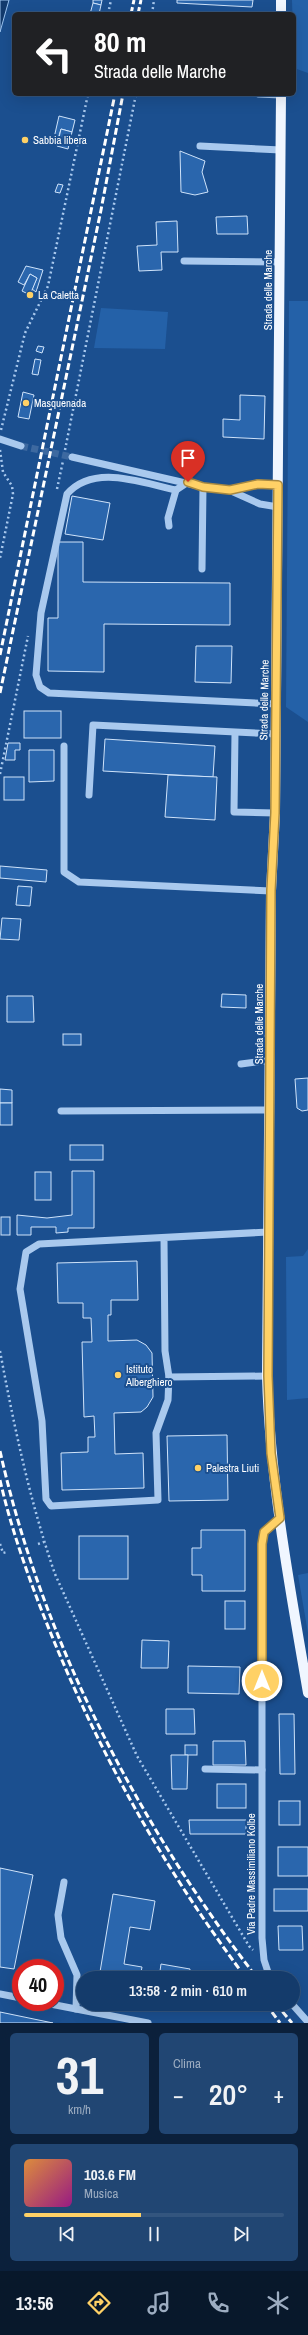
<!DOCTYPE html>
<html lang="it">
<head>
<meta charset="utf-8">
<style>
  :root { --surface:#143b6b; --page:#214673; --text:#f1f3f6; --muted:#9dadc1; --line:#33557e; --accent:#ffd166 }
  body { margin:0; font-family:"Archivo Narrow",sans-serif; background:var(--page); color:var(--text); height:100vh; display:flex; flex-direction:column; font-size:15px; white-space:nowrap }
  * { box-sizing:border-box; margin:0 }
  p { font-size:13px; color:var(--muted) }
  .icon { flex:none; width:22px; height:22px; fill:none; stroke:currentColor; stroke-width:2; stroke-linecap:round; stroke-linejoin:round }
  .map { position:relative; height:2023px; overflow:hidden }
  .side { display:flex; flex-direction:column; gap:10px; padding:10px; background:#0b203b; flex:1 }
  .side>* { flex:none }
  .guide { position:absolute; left:12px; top:12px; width:284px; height:84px; border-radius:6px; box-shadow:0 4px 16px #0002,0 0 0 1px var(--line); background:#202124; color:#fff; overflow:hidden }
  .speed { position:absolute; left:12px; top:1959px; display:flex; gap:8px; font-size:20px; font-weight:700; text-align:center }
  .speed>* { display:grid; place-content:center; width:52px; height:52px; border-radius:50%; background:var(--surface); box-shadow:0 4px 16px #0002,0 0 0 1px var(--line); line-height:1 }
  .speed .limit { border:6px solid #d22; background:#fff; color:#111 }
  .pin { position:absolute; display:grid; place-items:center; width:34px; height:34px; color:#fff; margin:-41px -17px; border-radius:50% 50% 50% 0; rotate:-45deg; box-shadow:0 0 4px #0007 }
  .pin .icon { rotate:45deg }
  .me { position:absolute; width:44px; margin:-22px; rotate:0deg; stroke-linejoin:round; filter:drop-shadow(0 0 3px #0008) }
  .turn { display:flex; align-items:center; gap:14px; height:84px; padding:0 16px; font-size:18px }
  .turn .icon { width:52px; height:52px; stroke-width:2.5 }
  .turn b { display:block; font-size:28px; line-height:34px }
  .big { font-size:30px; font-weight:600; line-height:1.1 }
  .side .card { flex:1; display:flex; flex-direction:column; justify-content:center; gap:6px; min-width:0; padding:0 14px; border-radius:6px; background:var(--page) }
  .side .dial { align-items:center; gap:0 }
  .dial b { font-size:52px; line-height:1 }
  .song { display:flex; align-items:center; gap:12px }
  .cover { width:48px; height:48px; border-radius:6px; background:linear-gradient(135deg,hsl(30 70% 55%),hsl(310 70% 35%)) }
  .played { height:4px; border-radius:2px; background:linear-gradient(90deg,var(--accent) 45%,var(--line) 45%) }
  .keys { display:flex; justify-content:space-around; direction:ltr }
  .heat { display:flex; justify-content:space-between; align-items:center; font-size:22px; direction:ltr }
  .side .tiles { flex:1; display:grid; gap:10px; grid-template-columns:1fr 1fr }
  .card:last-child { grid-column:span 2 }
  .trip { position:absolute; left:76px; top:1971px; width:224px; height:40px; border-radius:20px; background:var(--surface); box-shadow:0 4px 16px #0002,0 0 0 1px var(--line); font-weight:600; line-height:40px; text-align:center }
  .dock { display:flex; height:64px; justify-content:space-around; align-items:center; background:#08182b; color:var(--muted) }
  .dock .icon { width:28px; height:28px }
  .dock .current { color:var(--accent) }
  .dock b { font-size:18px; color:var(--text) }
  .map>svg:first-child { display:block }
  .green { fill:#2461a8 }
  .water { fill:#123a6d; stroke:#9cc4f0 }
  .building { fill:#2a66ad; stroke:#cfe3fa }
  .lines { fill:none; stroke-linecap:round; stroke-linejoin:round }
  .minor-tunnel { stroke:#3d69a0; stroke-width:7; stroke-dasharray:7 3.5; stroke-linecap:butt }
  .path { stroke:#a9c9ee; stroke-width:2.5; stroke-dasharray:2 3; stroke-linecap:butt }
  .minor { stroke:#a9c9ee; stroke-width:7 }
  .major { stroke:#f0f6ff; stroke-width:10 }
  .rail { stroke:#fff; stroke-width:3; stroke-dasharray:7 3; stroke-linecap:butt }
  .route-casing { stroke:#a68842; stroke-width:10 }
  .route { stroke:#ffd166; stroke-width:7 }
  .poi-dot { fill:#ffd166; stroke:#1b4f8f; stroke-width:1.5 }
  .labels { text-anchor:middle; stroke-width:4; stroke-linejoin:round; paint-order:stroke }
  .poi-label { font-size:11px; fill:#fff; stroke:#1b4f8f; text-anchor:start }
  .street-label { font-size:11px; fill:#fff; stroke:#1b4f8f }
</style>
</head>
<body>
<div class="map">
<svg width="308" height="2023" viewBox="0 0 308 2023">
  <rect width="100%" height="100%" fill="#1b4f8f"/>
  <!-- green -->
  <g class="green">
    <polygon points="292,0 308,0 308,73 294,68"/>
    <polygon points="289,301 308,301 308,722 286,707"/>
    <polygon points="101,308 168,312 165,349 94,348"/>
    <polygon points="308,1249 308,1398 287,1400 286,1257 303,1256"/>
    <polygon points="308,1573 308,1633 298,1575"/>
  </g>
  <!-- water -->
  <polygon class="water" points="0,0 9,0 0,32"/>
  <!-- building -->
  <g class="building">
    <polygon points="93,0 102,0 101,5 93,3"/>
    <polygon points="177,0 253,0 252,7 177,3"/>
    <polygon points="93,3 101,5 99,14 90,14"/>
    <polygon points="59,116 75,120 72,132 61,129 58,139 54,138"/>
    <polygon points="61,129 72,132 68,149 57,146"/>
    <polygon points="180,151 205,161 202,172 208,192 195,195 181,192"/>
    <polygon points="58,184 63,185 60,193 55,192"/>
    <polygon points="247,216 248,234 217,234 216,217"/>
    <polygon points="177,221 178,252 161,252 162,270 139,271 137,246 157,245 156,222"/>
    <polygon points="26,266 43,270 36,292 32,289 37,278 30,274 24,285 18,282"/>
    <polygon points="30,274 37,278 30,295 22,291"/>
    <polygon points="38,346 44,347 42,353 36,351"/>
    <polygon points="35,359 41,360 38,375 32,374"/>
    <polygon points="23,392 34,395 29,419 18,417"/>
    <polygon points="240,395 265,396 264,439 223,437 223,419 240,420"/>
    <polygon points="72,496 110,503 103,540 65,534"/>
    <polygon points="58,542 83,542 83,582 230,583 230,625 104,624 104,672 48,671 48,618 58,618"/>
    <polygon points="196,646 232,646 231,683 195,682"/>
    <rect x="24" y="711" width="37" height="27"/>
    <polygon points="105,739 215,746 213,777 103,771"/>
    <polygon points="8,743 20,743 20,750 15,750 15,760 5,760"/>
    <polygon points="29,750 54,750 54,781 29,782"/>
    <polygon points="168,775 217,777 215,820 165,817"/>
    <rect x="4" y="777" width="20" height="23"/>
    <polygon points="0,866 47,870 46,882 0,878"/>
    <polygon points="18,886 32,887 30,906 16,905"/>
    <polygon points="2,918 21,919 19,940 0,939"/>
    <polygon points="222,994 246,995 246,1008 221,1007"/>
    <polygon points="7,996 33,996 34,1022 7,1022"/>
    <rect x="63" y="1034" width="18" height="11"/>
    <polygon points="308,1078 308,1110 302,1111 297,1108 295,1079"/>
    <polygon points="0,1089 12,1090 12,1103 0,1103"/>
    <rect x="0" y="1103" width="12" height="22"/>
    <rect x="70" y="1145" width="33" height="15"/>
    <polygon points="72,1171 94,1171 94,1228 68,1228 68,1232 56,1233 56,1227 31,1227 31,1235 17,1235 17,1215 47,1218 72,1215"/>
    <rect x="35" y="1172" width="16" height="28"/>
    <rect x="1" y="1217" width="9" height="18"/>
    <polygon points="137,1261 138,1300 111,1300 111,1315 108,1315 108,1341 137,1340 146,1345 152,1353 153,1397 147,1407 141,1412 114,1413 115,1454 143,1453 144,1488 62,1490 61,1453 88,1452 88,1437 95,1437 94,1416 84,1417 82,1342 92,1342 91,1318 83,1318 83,1303 58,1303 57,1263"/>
    <polygon points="227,1435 228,1500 169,1501 167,1436"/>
    <polygon points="201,1530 245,1530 245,1591 202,1591 202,1575 192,1575 192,1548 201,1548"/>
    <rect x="79" y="1536" width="49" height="43"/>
    <rect x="225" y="1601" width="20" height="28"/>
    <polygon points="142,1640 169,1641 168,1668 141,1668"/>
    <polygon points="188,1666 240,1667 239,1694 188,1693"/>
    <polygon points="166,1709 194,1709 195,1734 166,1734"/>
    <polygon points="279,1714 294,1714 295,1774 280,1774"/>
    <polygon points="213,1741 245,1741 246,1765 213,1765"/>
    <rect x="185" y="1745" width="12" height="10"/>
    <polygon points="171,1755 188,1755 187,1789 172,1789"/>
    <rect x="217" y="1784" width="29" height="24"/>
    <rect x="279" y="1801" width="21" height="24"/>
    <polygon points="189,1820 246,1820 246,1834 190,1834"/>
    <rect x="278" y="1847" width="30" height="29"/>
    <polygon points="0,1868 33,1875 14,1969 0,1967"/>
    <rect x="274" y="1889" width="34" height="22"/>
    <polygon points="113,1894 155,1901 150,1930 130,1927 124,1964 142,1967 140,1978 99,1978"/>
    <polygon points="278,1926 302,1926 303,1950 279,1950"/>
    <polygon points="161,1964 190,1969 189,1978 159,1978"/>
    <polygon points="147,2004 184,2004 183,2010"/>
    <polygon points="231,2004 241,2004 234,2009"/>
    <polygon points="0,2012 53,2023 0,2023"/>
  </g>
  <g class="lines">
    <!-- minor-tunnel -->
    <polyline class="minor-tunnel" points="21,446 72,457"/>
    <!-- path -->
    <g class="path">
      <polyline points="108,14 111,0"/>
      <polyline points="152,14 154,0"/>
      <polyline points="1,430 25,333 48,286 88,94"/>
      <polyline points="0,450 3,472 12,486 13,494 0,558"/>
      <polyline points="65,450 136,94"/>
      <polyline points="57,489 63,461"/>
      <polyline points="0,774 28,636"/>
      <path d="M0 1351C14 1426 30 1502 55 1574L137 1756 249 1946 253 1950"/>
      <polyline points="0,1544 3,1553 7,1552"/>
      <polyline points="38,1544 44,1542"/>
    </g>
    <!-- minor -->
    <g class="minor">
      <polyline points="258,94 281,95"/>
      <polyline points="200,146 281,150"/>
      <polyline points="184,261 280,262"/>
      <polyline points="0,439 21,446"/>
      <polyline points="72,457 203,487 229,490 260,504 278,507"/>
      <polyline points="188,482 192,455"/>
      <path d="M176 490C142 483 94 463 67 494L41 613 36 675 40 687 49 693 276 704"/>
      <polyline points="229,490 258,483 278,485"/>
      <polyline points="169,526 168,518 176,490 188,482"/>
      <polyline points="202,569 203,487"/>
      <polyline points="235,733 234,812 275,813"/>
      <polyline points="64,746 64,872 79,882 271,891"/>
      <polyline points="89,795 93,725 276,734"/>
      <polyline points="241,1064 271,1060"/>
      <polyline points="61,1111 269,1110"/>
      <polyline points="164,1239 165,1351 169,1377 168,1400 156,1433 158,1500 51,1506 46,1499 42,1421 20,1289 26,1252 39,1244 268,1232"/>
      <polyline points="169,1377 267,1376"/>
      <polyline points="205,1769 262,1770"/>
      <polyline points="64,1882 58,1915 61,1938 77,1975 76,2009"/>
      <polyline points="270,1978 264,1960 262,1938 262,1543 264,1532 280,1518"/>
      <polyline points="0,1994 21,1998"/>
      <polyline points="40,2002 148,2023"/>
      <polyline points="292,2004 308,2022"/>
    </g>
    <!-- major -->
    <g class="major">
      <polyline points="281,14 281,0"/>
      <path d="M281 94 275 813 271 891 267 1376C270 1483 290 1588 308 1693"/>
    </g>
    <!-- rail -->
    <g class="rail">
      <polyline points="131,14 134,0"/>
      <polyline points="138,14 141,0"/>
      <polyline points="0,655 115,94"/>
      <polyline points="0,693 101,210 123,94"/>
      <path d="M0 1451C43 1643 138 1823 257 1978"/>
      <path d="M0 1480C13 1537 34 1593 56 1646 106 1766 168 1874 246 1978"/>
      <polyline points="266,2004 280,2023"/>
      <polyline points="276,2004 292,2023"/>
    </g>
  </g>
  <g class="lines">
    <defs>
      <polyline id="route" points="188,482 203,487 230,490 258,484 278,485 275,813 271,890 268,1376 271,1453 280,1518 264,1532 262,1544 262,1681"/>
    </defs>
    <!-- route casing -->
    <use href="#route" class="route-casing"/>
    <!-- route -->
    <use href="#route" class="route"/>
  </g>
  <!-- markers -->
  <g class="poi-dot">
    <circle cx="25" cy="140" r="4"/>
    <circle cx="30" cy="295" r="4"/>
    <circle cx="26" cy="403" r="4"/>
    <circle cx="118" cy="1375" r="4"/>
    <circle cx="198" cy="1468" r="4"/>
  </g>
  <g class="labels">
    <!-- poi labels -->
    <g class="poi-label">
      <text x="33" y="144">Sabbia libera</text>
      <text x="38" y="299">La Caletta</text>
      <text x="34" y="407">Masquenada</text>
      <text x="126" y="1373">Istituto<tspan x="126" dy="13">Alberghiero</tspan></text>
      <text x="206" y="1472">Palestra Liuti</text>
    </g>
    <!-- street labels -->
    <g class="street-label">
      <text transform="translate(268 290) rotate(-90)" y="4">Strada delle Marche</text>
      <text transform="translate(264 700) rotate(-89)" y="4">Strada delle Marche</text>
      <text transform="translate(259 1024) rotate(-90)" y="4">Strada delle Marche</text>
      <text transform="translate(251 1874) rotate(-90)" y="4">Via Padre Massimiliano Kolbe</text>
    </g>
  </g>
</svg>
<div class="speed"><div class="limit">40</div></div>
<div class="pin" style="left:188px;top:482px;background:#d93025"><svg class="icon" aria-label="arrive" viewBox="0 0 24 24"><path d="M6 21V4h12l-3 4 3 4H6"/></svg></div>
<svg class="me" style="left:262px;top:1681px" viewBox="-20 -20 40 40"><circle r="17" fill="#ffd166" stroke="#fff" stroke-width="3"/><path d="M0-11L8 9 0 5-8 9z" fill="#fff"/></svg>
<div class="trip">13:58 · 2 min · 610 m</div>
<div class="guide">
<div class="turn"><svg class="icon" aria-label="left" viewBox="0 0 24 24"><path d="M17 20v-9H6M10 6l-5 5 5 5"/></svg><div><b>80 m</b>Strada delle Marche</div></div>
</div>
</div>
<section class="side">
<div class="tiles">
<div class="card dial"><b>31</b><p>km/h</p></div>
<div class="card"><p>Clima</p>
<div class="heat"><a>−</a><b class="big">20°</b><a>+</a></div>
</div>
<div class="card">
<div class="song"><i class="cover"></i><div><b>103.6 FM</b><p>Musica</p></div></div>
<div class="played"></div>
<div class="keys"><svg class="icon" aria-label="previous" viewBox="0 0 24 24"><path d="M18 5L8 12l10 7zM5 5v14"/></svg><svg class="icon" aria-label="pause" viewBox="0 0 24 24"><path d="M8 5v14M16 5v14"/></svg><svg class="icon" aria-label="next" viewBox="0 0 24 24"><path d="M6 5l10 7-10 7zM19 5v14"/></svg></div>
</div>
</div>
</section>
<nav class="dock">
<b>13:56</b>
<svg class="icon current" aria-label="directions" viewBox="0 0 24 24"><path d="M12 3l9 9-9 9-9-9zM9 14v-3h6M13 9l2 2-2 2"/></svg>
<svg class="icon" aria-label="music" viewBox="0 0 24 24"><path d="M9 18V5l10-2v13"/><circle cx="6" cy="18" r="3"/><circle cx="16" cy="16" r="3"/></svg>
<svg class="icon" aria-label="phone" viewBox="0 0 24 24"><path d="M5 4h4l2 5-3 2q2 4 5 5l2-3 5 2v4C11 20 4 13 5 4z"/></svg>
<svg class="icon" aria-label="climate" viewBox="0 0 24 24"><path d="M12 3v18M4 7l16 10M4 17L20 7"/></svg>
</nav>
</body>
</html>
